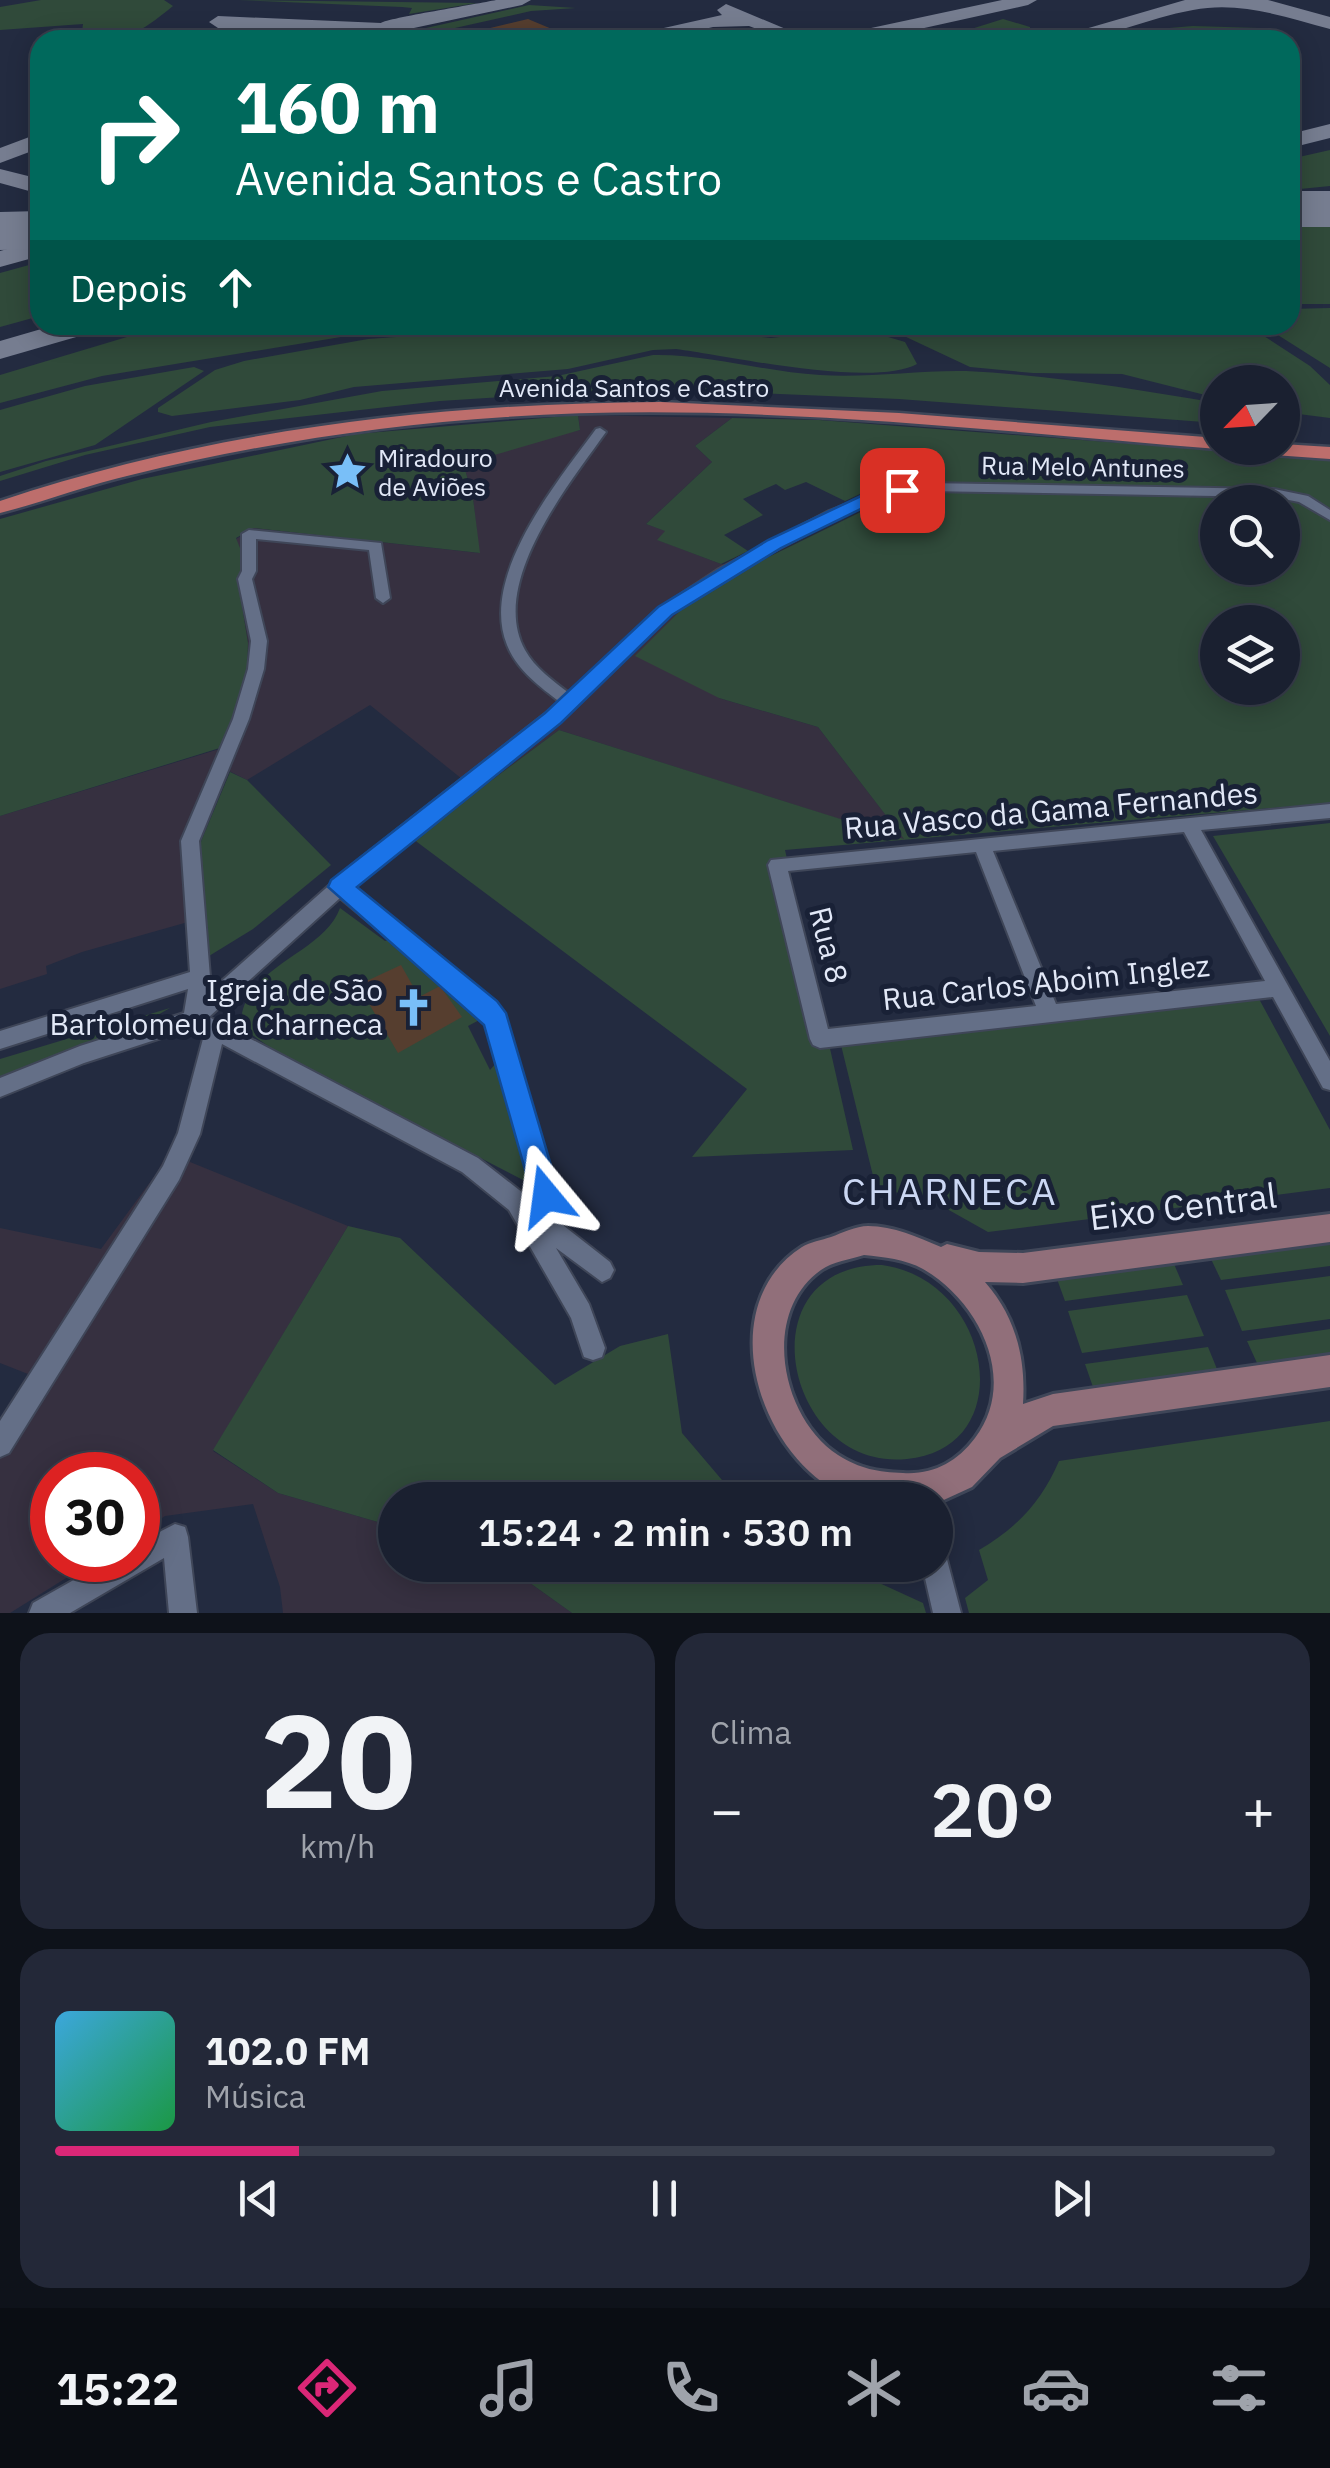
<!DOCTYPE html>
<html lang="pt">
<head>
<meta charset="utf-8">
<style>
  :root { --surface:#1a2030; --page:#232838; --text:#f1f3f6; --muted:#9fa3ab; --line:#383e4c; --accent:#db2777 }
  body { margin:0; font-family:"IBM Plex Sans",sans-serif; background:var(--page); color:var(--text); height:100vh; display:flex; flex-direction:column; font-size:38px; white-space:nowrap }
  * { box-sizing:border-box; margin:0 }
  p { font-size:32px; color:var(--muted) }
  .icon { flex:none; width:55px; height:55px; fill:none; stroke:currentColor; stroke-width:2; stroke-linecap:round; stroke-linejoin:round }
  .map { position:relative; height:1613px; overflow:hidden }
  .drawer { display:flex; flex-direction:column; gap:20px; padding:20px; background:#0e121a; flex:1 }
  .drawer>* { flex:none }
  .banner { position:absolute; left:30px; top:30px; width:1270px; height:305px; border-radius:30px; box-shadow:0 5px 25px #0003,0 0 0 2px var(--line); background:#00695c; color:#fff; overflow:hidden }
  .needle { width:65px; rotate:245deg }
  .controls { position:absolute; left:1200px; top:365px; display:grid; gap:20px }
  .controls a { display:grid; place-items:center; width:100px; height:100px; border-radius:50%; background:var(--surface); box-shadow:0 5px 25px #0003,0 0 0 2px var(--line); font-size:50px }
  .speed { position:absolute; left:30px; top:1452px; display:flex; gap:20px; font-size:50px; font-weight:700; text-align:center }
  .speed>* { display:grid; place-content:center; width:130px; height:130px; border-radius:50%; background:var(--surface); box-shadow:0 5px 25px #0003,0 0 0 2px var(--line); line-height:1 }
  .speed .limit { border:15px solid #d22; background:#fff; color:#111 }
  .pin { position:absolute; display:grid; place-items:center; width:85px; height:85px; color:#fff; margin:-42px; border-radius:20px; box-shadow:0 5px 15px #0006 }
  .me { position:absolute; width:110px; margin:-55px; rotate:344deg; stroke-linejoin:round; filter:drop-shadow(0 0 8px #0008) }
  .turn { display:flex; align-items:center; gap:35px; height:210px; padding:0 40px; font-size:45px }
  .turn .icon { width:130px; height:130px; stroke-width:2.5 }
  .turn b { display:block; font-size:70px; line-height:85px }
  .then { display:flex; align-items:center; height:95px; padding:0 40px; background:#0003; gap:20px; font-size:38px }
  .big { font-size:75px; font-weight:600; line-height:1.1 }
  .drawer .tile { flex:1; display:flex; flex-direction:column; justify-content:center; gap:15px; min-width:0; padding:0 35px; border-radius:30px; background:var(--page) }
  .drawer .dial { align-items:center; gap:0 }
  .dial b { font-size:130px; line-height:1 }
  .song { display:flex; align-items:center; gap:30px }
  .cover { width:120px; height:120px; border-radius:15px; background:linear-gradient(135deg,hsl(200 70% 55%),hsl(140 70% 35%)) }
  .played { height:10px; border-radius:5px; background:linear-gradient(90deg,var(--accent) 20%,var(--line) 20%) }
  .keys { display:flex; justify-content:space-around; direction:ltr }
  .heat { display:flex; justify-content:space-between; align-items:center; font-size:55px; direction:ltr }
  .drawer .tiles { flex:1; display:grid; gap:20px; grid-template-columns:1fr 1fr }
  .tile:last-child { grid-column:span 2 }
  .trip { position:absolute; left:378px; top:1482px; width:575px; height:100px; border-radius:50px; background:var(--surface); box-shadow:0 5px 25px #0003,0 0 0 2px var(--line); font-weight:600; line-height:100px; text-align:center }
  .tab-bar { display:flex; height:160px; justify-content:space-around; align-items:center; background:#0a0d13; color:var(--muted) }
  .tab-bar .icon { width:70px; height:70px }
  .tab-bar .active { color:var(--accent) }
  .tab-bar b { font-size:45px; color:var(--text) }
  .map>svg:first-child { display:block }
  .industrial { fill:#363040 }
  .green { fill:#304a3a; fill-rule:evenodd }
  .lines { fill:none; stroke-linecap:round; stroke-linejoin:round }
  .taxiway { fill:#767d90; fill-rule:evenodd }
  .runway { fill:#767d90; fill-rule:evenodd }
  .building { fill:#563e2f }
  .minor-casing { stroke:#3f4658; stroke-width:4 }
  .secondary-casing { stroke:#3f4658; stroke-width:6 }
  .primary-casing { stroke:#3f4658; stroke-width:5 }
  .minor { fill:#646f87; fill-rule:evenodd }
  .secondary { fill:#916f7a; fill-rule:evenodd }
  .primary { fill:#bd6e6c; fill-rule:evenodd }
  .route { fill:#1a73e8; stroke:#114b97; stroke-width:2.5 }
  .labels { text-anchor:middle; stroke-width:10; stroke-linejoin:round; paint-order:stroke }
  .far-street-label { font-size:25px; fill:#e2e8f7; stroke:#192136 }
  .far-poi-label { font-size:25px; fill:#e2e8f7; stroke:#192136; text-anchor:start }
  .street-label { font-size:30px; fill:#e2e8f7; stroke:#192136 }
  .poi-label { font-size:30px; fill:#e2e8f7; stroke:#192136; text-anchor:end }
  .near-street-label { font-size:35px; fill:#e2e8f7; stroke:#192136 }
  .near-neighbourhood-label { font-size:38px; letter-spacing:2.5px; fill:#cbd7f3; stroke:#192136 }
</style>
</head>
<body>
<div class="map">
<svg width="1330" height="1613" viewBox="0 0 1330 1613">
  <rect width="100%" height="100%" fill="#232b40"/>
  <!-- industrial -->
  <g class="industrial">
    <polygon points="578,415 732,418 695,446 712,462 646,524 666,531 658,540 721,564 748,567 690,601 719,698 818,727 905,840 559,730 477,791 370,705 247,780 217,765 188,826 188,922 82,952 46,966 47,974 0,989 0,816 226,747 247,678 248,643 239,587 243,570 236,539 254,528 479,553 473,498 461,455 580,430"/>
    <polygon points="173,1143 190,1162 348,1226 213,1451 278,1493 395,1527 395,1565 505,1565 572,1613 283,1613 280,1587 253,1504 165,1516 138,1534 138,1475 52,1475 52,1560 95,1560 10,1613 0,1613 0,1419 28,1374 0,1363 0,1228 101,1249 156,1174"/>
  </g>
  <!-- green -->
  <g class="green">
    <path d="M41 0H164L173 6C137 35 129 40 81 40L83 24 0 30V7Z"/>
    <polygon points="238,0 477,3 409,14 412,8 402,7"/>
    <polygon points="529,5 576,8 531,11 401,40 408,32"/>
    <polygon points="1003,19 1030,27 1030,36 952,35"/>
    <polygon points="1193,26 1259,28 1220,40 1148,37 1169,28"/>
    <polygon points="1330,150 1330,186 1290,190 1290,159"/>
    <rect x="1290" y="227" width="40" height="77"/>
    <polygon points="40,262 40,316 0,327 0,273"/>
    <polygon points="1330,308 1330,368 1262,325 1290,325 1290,309"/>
    <polygon points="167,325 458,325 347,336 102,376 0,403 0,375"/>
    <path d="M564 325H645L771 338 858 328 905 342 917 364C873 388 729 356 676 349L653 350 568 369 354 387 300 400 172 416 158 412V408L215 370 244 361 368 339Z"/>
    <polygon points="1247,325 1310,366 1330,385 1330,418 1283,412 1282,382 1218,382 1217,398 1122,374 1033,373 970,367 904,336 869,326"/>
    <path d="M653 355C710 354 764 372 820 375 869 378 918 370 966 371 1050 375 1135 389 1217 403V423L899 399 759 393 533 395 440 401 210 427 85 455 0 481V476L46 461 211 422 382 391 557 376Z"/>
    <polygon points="194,367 204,371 95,445 0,472 0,410 85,386"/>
    <polygon points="578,415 580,430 484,458 461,455 473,498 480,553 254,528 236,538 242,553 239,587 248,643 247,678 223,747 0,816 0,519 142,479 356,434"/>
    <path d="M732 418 819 420 1330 459V803L785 850 853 1150 692 1157 747 1089 413 839 559 730 904 839 818 727 719 698 635 656 690 601 748 567 875 505 864 492 845 501 806 482 785 490 776 484 743 499 763 515 724 535 748 551 721 564 657 540 665 531 646 524 712 462 695 446ZM1218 502H1282V568H1218ZM1218 622H1282V688H1218Z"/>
    <polygon points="230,772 247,780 331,865 253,929 209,956 199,846"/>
    <polygon points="1330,823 1330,1036 1213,836"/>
    <path d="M340 908 385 941 398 937 422 954 483 1018 468 1026 490 1070 498 1061 530 1179 523 1180 281 1055 248 1032 242 1013C253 964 325 951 340 908Z"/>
    <polygon points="1258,997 1330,1130 1330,1188 988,1232 931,1200 876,1188 841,1045"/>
    <polygon points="170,1008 140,1025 0,1079 0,1059"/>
    <polygon points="348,1226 400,1238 555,1385 620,1346 668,1334 682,1433 739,1500 395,1500 395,1527 278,1493 213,1450"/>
    <polygon points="1330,1243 1330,1266 1221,1280 1211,1259"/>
    <polygon points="1174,1264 1183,1285 1065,1301 1057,1279"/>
    <path d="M882 1265C993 1280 1021 1448 907 1459 785 1472 742 1265 882 1265Z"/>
    <polygon points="1330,1276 1330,1319 1242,1331 1225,1290"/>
    <polygon points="1187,1295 1204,1336 1082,1353 1068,1311"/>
    <polygon points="1330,1329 1330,1353 1257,1363 1247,1341"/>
    <polygon points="1208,1347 1217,1369 1093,1387 1085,1364"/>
    <path d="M1330 1421V1613H969L965 1598 988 1580 979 1550C1017 1528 1042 1501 1059 1461Z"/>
    <polygon points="505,1565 840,1565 923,1603 926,1613 572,1613"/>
  </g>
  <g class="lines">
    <!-- taxiway -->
    <g class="taxiway">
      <path d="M496 0H531L522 5 381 35 284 31 265 34 255 29 218 28 209 22 218 16 381 23C388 18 478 4 496 0Z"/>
      <polygon points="1002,0 1037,0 1028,5 870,40 833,40 843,34"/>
      <path d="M1185 0H1268L1330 17V29C1285 17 1241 1 1193 10 1147 18 1106 40 1058 40L1061 36Z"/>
      <polygon points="726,4 812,40 785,40 749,26 713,27 659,40 625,40 628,36 722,15 717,10"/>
      <polygon points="1330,124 1330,138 1290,148 1290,134"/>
      <polygon points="40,133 40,148 0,163 0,148"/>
      <polygon points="0,169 40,179 40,194 0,183"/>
      <polygon points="1330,197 1330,213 1290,216 1290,200"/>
      <polygon points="40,240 40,256 0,267 0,251"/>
      <polygon points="55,325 102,325 97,331 0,359 0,341"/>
    </g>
    <!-- runway -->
    <g class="runway">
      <rect x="1290" y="191" width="40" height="36"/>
      <polygon points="40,211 40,249 0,250 0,212"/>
    </g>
  </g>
  <!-- building -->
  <g class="building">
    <polygon points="528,19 559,32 511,40 486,29"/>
    <polygon points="401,965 419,997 440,986 462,1017 398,1053 358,985"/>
  </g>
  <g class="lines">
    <defs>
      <g id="minor">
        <path d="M600 428 606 432C570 483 488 583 525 650 535 668 553 681 569 693L660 608 719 569 829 511 880 491 924 483 1274 489 1308 496 1330 510V520L1299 502 1274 497 924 491 888 497 839 517 729 575 670 614 559 722 352 886 495 1003 503 1015 556 1195 550 1215 610 1262 614 1270 610 1278 602 1282 556 1248 589 1304 605 1348 602 1357 593 1360 584 1357 571 1318 509 1210 462 1172 222 1044 200 1134 179 1180 9 1453 0 1457V1421L163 1166 178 1133 204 1035 192 1028 84 1063 0 1097V1078L80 1046 184 1013 188 989 0 1049V1031L190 972 181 841 233 719 248 669 251 641 238 579 242 571V534L249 530 381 543 390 598 383 603 376 598 369 550 256 539V571L252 579 267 641 264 669 249 719 199 841 210 977 207 994 352 865 560 702C539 686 517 670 507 645 479 576 557 482 596 429ZM340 898 481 1015 487 1024 534 1195 532 1200 478 1158 209 1017Z"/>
        <path d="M1330 804V818L1201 830 1330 1061V1090L1323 1088 1273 997 820 1048 813 1045 810 1039 768 865 771 860ZM1184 832 1265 981 1056 1004 993 851ZM976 852 1036 1006 828 1029 788 871Z"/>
        <polygon points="175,1524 185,1527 188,1537 197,1613 169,1613 164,1558 70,1613 29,1613 33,1603 109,1560 138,1560 138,1543"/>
        <polygon points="935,1548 945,1552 961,1613 933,1613 922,1565 935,1565"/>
      </g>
      <path id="secondary" d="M1330 1214V1242L1023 1283 985 1282C1016 1317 1026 1359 1023 1404L1053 1394 1330 1355V1387L1053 1426 1000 1458 972 1487 935 1504V1500C913 1500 870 1506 851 1498 760 1463 709 1307 802 1247 810 1242 822 1240 831 1237 842 1233 856 1226 868 1226 894 1226 917 1237 941 1247L947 1244 979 1252 1023 1253ZM864 1255C884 1257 905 1259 923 1269 979 1301 1019 1380 975 1438 957 1462 933 1475 903 1473 878 1472 860 1469 838 1455 781 1418 760 1313 821 1270 832 1262 851 1259 864 1255Z"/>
      <g id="primary">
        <path d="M661 402 899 413 1218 438V448H1225L1218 449C982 430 743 401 506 417 380 425 253 445 131 475 87 485 44 502 0 513V501C211 430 439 403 661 402Z"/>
        <polygon points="1282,444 1330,447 1330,459 1258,454 1249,448 1282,448"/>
      </g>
    </defs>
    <!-- minor casing -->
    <use href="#minor" class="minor-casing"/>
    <!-- secondary casing -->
    <use href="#secondary" class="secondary-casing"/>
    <!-- primary casing -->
    <use href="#primary" class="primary-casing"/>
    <!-- minor -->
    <use href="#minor" class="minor"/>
    <!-- secondary -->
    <use href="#secondary" class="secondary"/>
    <!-- primary -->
    <use href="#primary" class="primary"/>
  </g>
  <!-- route -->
  <polygon class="route" points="902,485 911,490 908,493 873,503 781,548 672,615 561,723 357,887 497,1001 506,1013 560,1196 556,1205 546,1209 535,1205 484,1025 328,887 331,880 545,713 658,607 768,540 861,496"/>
  <!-- icons -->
  <defs>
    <symbol id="sight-bare" viewBox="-9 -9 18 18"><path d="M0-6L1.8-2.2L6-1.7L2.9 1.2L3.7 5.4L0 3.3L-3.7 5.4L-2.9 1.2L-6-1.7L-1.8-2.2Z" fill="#79bff8" stroke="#192136" stroke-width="2.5" paint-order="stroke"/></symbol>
    <symbol id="church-bare" viewBox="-9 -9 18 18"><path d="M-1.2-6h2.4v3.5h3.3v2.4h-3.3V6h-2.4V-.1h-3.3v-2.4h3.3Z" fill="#79bff8" stroke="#192136" stroke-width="2.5" paint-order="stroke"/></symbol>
  </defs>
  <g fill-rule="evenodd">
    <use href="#sight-bare" x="320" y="444" width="55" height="55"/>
    <use href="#church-bare" x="386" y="980" width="55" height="55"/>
  </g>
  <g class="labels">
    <!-- far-street labels -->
    <g class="far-street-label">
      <text x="634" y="397">Avenida Santos e Castro</text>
      <text transform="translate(1083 467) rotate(1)" y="9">Rua Melo Antunes</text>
    </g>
    <!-- far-poi labels -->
    <g class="far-poi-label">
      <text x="378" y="467">Miradouro<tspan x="378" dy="29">de Aviões</tspan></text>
    </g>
    <!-- street labels -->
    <g class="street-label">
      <text transform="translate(1051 811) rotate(-5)" y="10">Rua Vasco da Gama Fernandes</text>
      <text transform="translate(828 945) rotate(76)" y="10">Rua 8</text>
      <text transform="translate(1046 983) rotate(-6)" y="10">Rua Carlos Aboim Inglez</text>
    </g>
    <!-- poi labels -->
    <g class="poi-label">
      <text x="383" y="1001">Igreja de São<tspan x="383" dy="34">Bartolomeu da Charneca</tspan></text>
    </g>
    <!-- near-street labels -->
    <g class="near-street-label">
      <text transform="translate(1183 1207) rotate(-7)" y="12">Eixo Central</text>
    </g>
    <!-- near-neighbourhood labels -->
    <g class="near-neighbourhood-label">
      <text x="950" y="1205">CHARNECA</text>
    </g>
  </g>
</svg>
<div class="controls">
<a><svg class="needle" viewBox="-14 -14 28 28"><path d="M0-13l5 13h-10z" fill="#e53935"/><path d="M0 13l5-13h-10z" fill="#9fa3ab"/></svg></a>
<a><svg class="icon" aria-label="search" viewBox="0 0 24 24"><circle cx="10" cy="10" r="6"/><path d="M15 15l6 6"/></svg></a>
<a><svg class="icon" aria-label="layers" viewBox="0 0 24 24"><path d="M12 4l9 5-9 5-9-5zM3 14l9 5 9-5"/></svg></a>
</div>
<div class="speed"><div class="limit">30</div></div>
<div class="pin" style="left:902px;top:490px;background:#d93025"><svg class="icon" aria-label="arrive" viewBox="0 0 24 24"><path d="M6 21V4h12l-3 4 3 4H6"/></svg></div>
<svg class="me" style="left:546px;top:1196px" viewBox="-20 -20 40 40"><path d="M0-17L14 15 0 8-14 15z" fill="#1a73e8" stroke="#fff" stroke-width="4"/></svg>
<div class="trip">15:24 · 2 min · 530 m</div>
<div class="banner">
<div class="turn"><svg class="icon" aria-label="right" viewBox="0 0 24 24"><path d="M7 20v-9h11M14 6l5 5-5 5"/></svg><div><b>160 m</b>Avenida Santos e Castro</div></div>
<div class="then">Depois<svg class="icon" aria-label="ahead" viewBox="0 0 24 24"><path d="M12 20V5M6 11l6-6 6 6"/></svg></div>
</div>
</div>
<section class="drawer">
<div class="tiles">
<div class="tile dial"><b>20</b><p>km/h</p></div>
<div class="tile"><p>Clima</p>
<div class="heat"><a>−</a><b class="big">20°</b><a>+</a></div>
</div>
<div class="tile">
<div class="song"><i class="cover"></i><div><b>102.0 FM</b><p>Música</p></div></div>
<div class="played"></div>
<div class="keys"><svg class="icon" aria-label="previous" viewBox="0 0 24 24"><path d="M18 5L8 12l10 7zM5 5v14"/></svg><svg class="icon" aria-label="pause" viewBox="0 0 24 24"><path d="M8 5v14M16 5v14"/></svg><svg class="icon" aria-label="next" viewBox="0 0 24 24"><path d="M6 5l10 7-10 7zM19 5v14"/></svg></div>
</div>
</div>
</section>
<nav class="tab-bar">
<b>15:22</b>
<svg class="icon active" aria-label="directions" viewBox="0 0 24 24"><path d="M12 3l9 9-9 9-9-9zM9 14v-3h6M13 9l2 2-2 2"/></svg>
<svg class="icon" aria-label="music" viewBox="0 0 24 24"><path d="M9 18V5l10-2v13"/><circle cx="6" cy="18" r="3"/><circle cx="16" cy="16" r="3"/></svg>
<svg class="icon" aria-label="phone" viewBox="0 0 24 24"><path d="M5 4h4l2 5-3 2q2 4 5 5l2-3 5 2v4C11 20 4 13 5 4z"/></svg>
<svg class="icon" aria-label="climate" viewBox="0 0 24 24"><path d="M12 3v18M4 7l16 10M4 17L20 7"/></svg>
<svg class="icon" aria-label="car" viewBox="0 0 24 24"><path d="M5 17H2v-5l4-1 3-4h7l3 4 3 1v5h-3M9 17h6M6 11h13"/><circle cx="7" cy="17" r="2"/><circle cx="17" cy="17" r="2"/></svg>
<svg class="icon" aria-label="filters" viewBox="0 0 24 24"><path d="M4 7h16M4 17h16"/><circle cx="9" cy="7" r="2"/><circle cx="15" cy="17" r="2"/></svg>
</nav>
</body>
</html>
